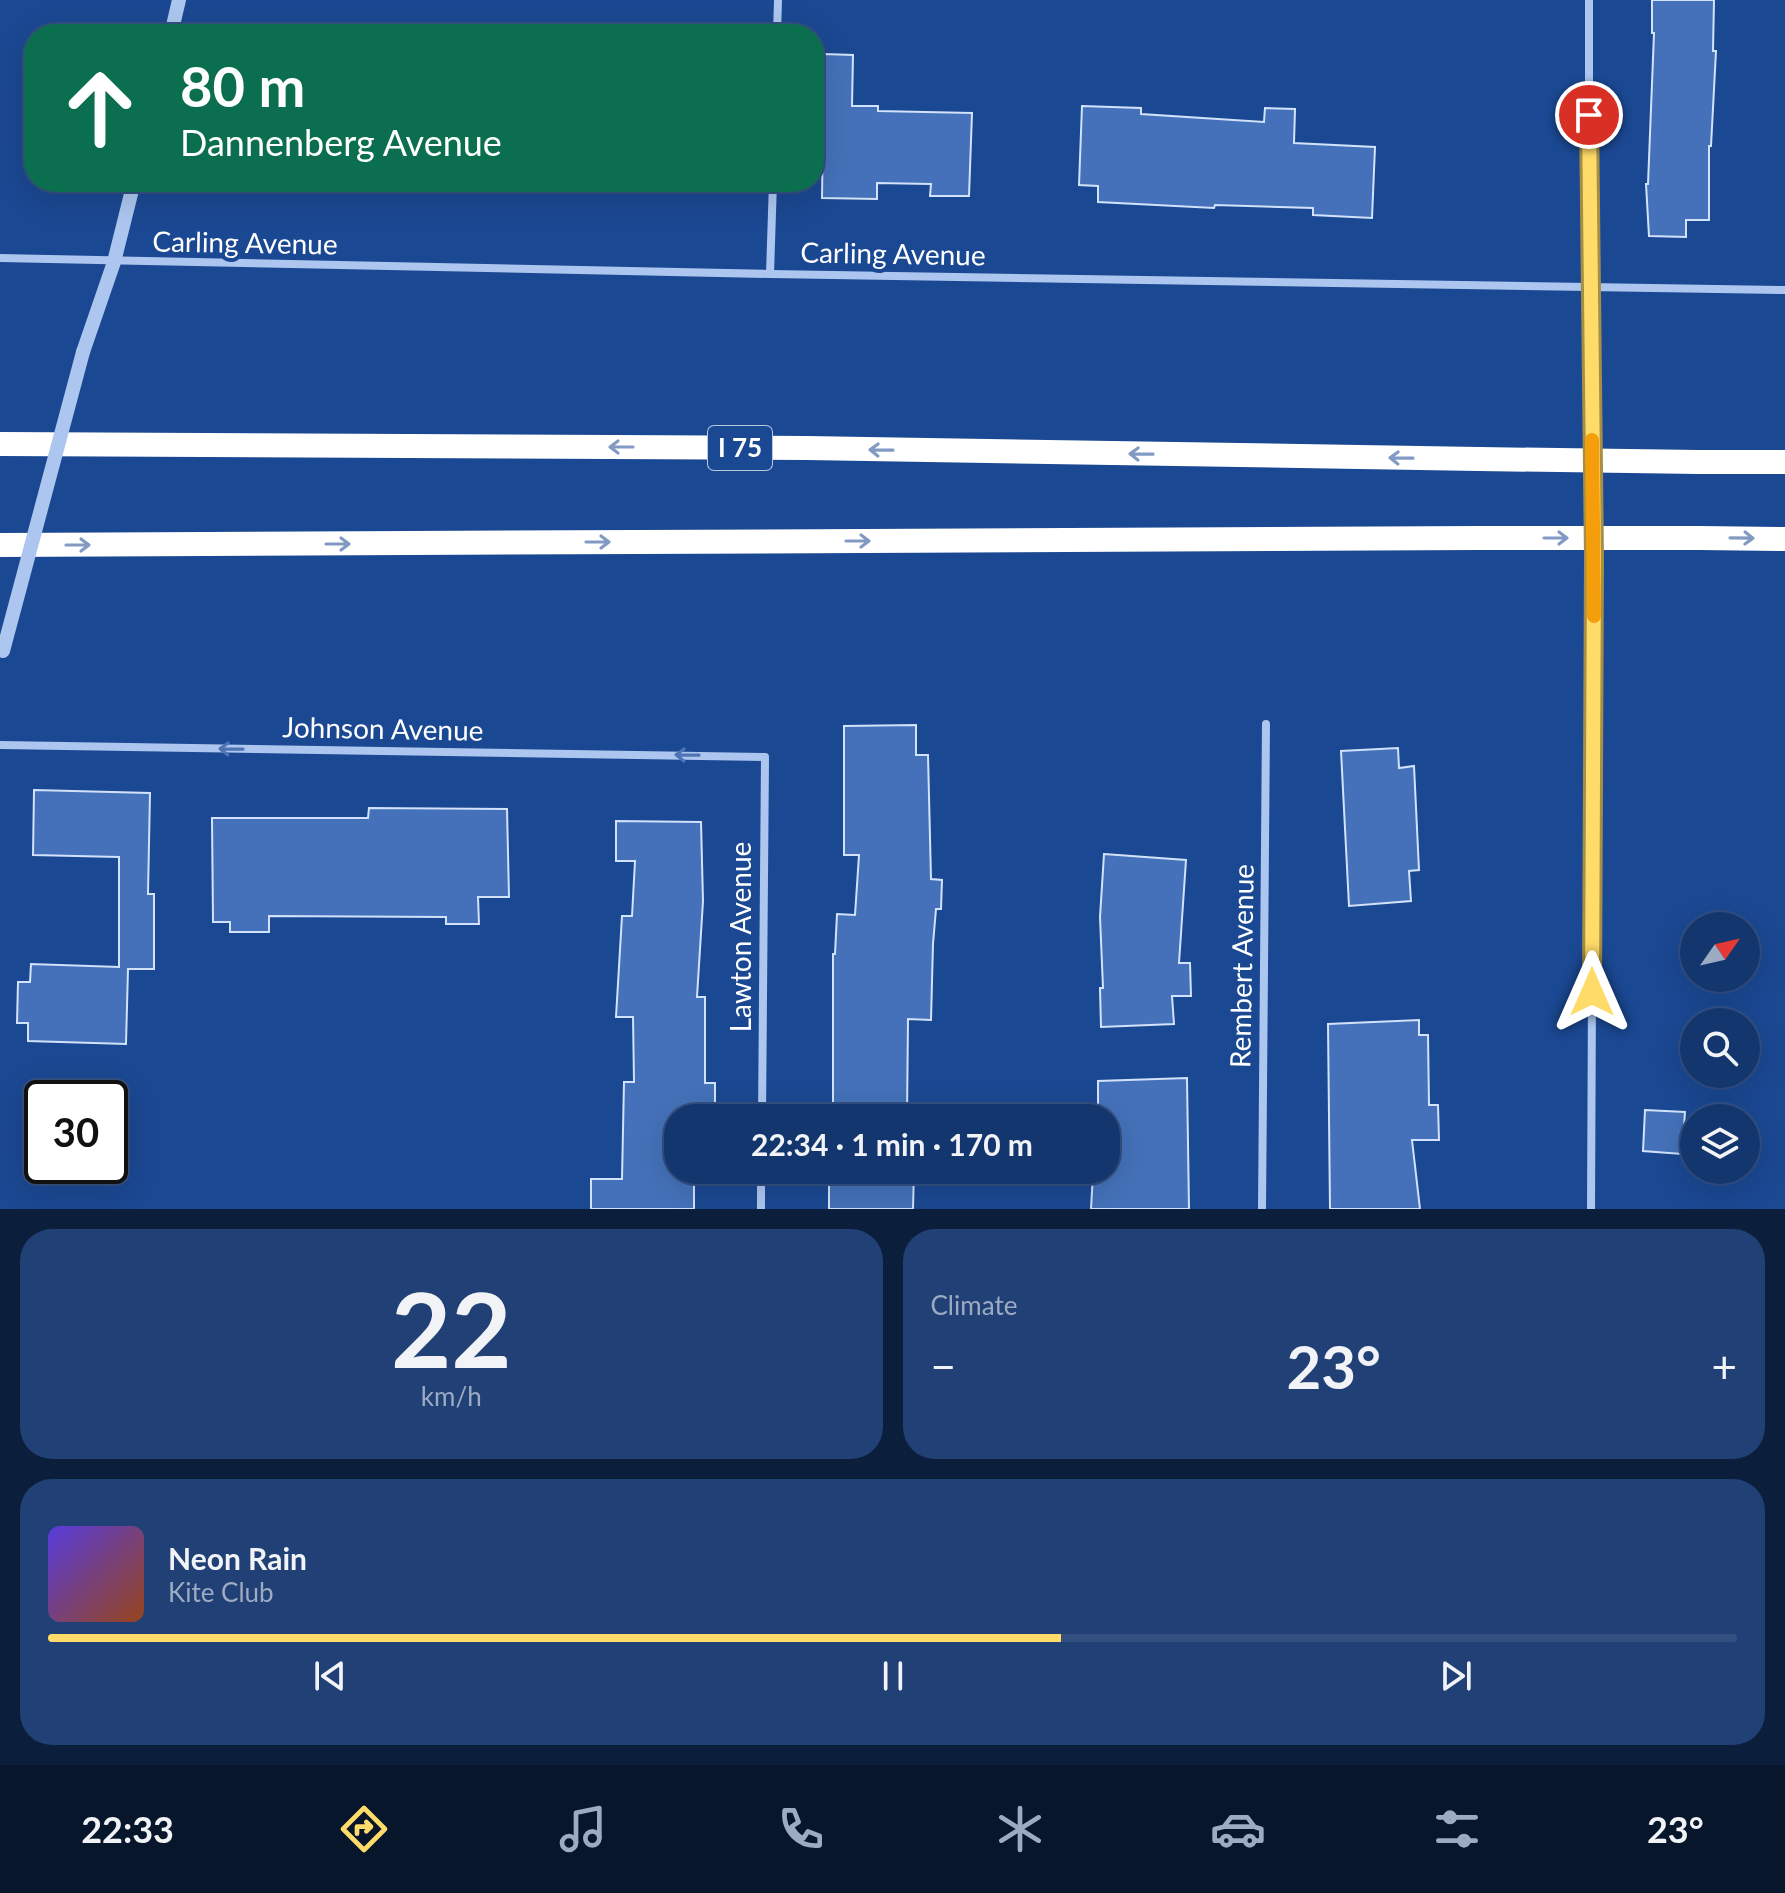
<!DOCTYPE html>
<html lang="en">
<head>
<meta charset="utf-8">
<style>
  :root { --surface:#14366e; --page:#214176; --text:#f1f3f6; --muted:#9dabc2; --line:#335081; --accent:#ffdc69 }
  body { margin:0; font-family:Lato,sans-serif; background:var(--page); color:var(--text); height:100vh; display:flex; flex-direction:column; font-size:30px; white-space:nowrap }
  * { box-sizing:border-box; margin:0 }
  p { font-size:26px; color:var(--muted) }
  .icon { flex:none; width:44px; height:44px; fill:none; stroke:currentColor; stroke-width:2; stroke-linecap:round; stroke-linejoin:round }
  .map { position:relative; height:1209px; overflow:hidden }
  .sheet { display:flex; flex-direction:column; gap:20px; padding:20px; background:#0b1e3c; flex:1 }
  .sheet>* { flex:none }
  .banner { position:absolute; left:24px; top:24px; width:800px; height:168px; border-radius:32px; box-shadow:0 8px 32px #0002,0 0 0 2px var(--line); background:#0b6e4f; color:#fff; overflow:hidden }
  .needle { width:52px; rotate:56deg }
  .fabs { position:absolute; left:1680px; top:912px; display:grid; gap:16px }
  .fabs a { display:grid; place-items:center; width:80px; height:80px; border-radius:50%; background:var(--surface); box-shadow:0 8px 32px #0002,0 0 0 2px var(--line); font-size:40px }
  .speed { position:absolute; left:24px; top:1080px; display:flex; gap:16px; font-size:40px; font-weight:700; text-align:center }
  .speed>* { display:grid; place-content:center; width:104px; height:104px; border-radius:50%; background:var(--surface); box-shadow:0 8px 32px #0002,0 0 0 2px var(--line); line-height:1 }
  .speed .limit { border:4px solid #111; border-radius:12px; background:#fff; color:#111 }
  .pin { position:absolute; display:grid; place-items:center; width:68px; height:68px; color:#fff; margin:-34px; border:4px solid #fff; border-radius:50%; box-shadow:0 2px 8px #0007 }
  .me { position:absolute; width:88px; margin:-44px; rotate:0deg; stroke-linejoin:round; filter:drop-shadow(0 0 6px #0008) }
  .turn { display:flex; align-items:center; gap:28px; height:168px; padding:0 24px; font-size:36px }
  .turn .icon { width:104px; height:104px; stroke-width:2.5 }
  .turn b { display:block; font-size:56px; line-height:68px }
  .big { font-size:60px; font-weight:700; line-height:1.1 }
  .sheet .tile { flex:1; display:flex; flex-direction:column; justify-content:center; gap:12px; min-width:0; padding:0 28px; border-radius:32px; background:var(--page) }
  .sheet .dial { align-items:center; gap:0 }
  .dial b { font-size:104px; line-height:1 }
  .song { display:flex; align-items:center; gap:24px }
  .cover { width:96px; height:96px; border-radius:12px; background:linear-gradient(135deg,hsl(250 70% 55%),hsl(20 70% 35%)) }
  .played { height:8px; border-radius:4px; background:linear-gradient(90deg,var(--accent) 60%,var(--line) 60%) }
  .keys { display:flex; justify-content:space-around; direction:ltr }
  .heat { display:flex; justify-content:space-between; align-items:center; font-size:44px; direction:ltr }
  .sheet .tiles { flex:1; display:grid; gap:20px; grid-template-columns:1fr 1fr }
  .tile:last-child { grid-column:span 2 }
  .trip { position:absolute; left:664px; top:1104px; width:456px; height:80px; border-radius:32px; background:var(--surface); box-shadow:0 8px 32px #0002,0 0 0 2px var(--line); font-weight:700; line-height:80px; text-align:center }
  .tab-bar { display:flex; height:128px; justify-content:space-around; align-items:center; background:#08162c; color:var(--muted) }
  .tab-bar .icon { width:56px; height:56px }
  .tab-bar .on { color:var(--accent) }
  .tab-bar b { font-size:36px; color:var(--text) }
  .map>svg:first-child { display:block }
  .building { fill:#4471b9; stroke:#d2e2fa; stroke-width:2 }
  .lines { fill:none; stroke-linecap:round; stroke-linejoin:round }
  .minor { stroke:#acc6ef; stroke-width:8 }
  .tertiary { stroke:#acc6ef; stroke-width:14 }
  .motorway { stroke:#fff; stroke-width:24 }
  .tertiary-bridge { stroke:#acc6ef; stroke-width:14 }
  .motorway-bridge { stroke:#fff; stroke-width:24 }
  .oneway { stroke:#829ac3 }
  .oneway2 { stroke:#4e74b3 }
  .route-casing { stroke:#a68f44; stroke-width:20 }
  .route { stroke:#ffdc69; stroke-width:14 }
  .slow { stroke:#f59e0b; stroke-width:14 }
  .labels { text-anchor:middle; stroke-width:8; stroke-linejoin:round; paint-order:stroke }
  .shield { fill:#1b4892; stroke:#bbc8de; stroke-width:2 }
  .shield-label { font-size:26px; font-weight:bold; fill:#fff }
  .street-label { font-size:28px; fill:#fff; stroke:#1b4892 }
</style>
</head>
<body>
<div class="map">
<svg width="1785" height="1209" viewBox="0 0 1785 1209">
  <rect width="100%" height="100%" fill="#1b4892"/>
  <!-- building -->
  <g class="building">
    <polygon points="1652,0 1714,0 1713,51 1716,51 1711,146 1709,146 1709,220 1686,220 1686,237 1649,236 1646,184 1648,184 1654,33 1652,33"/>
    <polygon points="824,54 853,55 852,106 878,106 878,111 972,113 969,196 930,196 931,184 877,183 877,199 822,198"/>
    <polygon points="1082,106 1141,108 1141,114 1264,122 1265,108 1295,109 1294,143 1375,147 1372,218 1313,215 1313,208 1215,205 1214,208 1098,202 1098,186 1079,185"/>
    <polygon points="916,725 916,755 928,755 931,879 942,880 941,909 936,909 933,944 931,1020 908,1019 907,1118 833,1118 833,954 835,954 837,914 855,915 859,855 844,855 844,726"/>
    <polygon points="1398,748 1399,768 1414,766 1419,870 1409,871 1411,901 1349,906 1341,751"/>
    <polygon points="34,790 150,793 148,894 154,894 154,969 128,969 126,1044 28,1041 28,1023 17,1023 18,982 30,982 31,964 119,967 119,857 33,855"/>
    <polygon points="369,808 507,809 509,897 478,897 479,924 446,924 446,917 269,916 269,932 230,932 230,922 213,922 212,818 368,818"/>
    <polygon points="616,821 701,822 703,901 697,997 705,997 705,1083 715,1083 715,1118 678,1118 678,1179 694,1180 694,1209 591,1209 591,1179 622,1179 624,1082 634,1082 633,1017 616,1017 622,916 632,916 635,861 616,861"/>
    <polygon points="1104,854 1186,860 1179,963 1190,963 1191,996 1172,996 1174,1024 1101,1027 1100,988 1103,988 1100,917"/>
    <polygon points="1419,1020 1419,1035 1428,1035 1429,1105 1438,1105 1439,1140 1412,1140 1420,1209 1330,1209 1328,1024"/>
    <polygon points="1187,1078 1189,1209 1091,1209 1093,1173 1110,1174 1107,1119 1098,1118 1098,1081"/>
    <polygon points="1645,1110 1685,1112 1682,1154 1643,1151"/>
    <polygon points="829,1170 914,1170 913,1209 829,1209"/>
  </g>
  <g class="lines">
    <!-- minor -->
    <g class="minor">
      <polyline points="1589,0 1589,288 1594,559 1591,1209"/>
      <polyline points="777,34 778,0"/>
      <polyline points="0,258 770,274 1785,290"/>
      <polyline points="770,274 773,182"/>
      <polyline points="0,745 765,757 762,1118"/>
      <polyline points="761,1209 761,1170"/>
      <polyline points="1262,1209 1266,724"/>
    </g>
    <!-- tertiary -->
    <g class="tertiary">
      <polyline points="171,34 179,0"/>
      <polyline points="83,352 114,262 134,182"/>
    </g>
    <!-- motorway -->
    <g class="motorway">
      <polyline points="0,444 806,448 1479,459"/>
      <polyline points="1699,462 1785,462"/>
      <polyline points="1699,538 1785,539"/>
      <polyline points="0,545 1478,538"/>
    </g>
    <!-- tertiary-bridge -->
    <polyline class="tertiary-bridge" points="3,651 83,352"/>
    <!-- motorway-bridge -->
    <g class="motorway-bridge">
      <polyline points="1479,459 1699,462"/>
      <polyline points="1478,538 1699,538"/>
    </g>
  </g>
  <!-- one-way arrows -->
  <defs><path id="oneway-shaft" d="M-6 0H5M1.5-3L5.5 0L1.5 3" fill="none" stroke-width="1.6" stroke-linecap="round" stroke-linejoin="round" transform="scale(2)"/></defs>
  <g class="oneway">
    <use href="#oneway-shaft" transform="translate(621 447) rotate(-180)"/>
    <use href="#oneway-shaft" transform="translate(881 450) rotate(-179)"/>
    <use href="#oneway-shaft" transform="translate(1141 454) rotate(-179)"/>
    <use href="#oneway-shaft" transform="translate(1401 458) rotate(-179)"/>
    <use href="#oneway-shaft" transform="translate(1556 538)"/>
    <use href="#oneway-shaft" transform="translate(1742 538) rotate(1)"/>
    <use href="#oneway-shaft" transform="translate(858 541)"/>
    <use href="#oneway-shaft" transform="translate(598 542)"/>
    <use href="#oneway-shaft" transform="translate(338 544)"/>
    <use href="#oneway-shaft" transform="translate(78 545)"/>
  </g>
  <g class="oneway2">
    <use href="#oneway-shaft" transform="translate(231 749) rotate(-179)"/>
    <use href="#oneway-shaft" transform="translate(687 755) rotate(-179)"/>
  </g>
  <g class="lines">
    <defs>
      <polyline id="route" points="1589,115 1594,559 1592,992"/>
    </defs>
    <!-- route casing -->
    <use href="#route" class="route-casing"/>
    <!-- route -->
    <use href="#route" class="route"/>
    <!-- slow -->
    <polyline class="slow" points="1592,440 1594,616"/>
  </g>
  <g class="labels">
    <!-- shield labels -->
    <rect class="shield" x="708" y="426" width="64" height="44" rx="6"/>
    <g class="shield-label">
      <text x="740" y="457">I 75</text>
    </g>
    <!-- street labels -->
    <g class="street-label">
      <text transform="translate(245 243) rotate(1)" y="10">Carling Avenue</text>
      <text transform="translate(893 254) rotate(1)" y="10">Carling Avenue</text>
      <text transform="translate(383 729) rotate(1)" y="10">Johnson Avenue</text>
      <text transform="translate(741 937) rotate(-90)" y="10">Lawton Avenue</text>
      <text transform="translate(1242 966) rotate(-89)" y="10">Rembert Avenue</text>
    </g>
  </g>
</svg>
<div class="fabs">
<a><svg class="needle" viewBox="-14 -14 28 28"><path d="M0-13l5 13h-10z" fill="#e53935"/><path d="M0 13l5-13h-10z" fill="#9dabc2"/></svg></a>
<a><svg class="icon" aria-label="search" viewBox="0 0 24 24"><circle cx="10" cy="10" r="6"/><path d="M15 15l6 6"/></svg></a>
<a><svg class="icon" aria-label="layers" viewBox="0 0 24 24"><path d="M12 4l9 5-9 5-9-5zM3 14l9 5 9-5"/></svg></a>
</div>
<div class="speed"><div class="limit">30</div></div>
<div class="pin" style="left:1589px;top:115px;background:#d93025"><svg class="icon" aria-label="arrive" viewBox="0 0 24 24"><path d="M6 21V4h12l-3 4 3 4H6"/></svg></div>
<svg class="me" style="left:1592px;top:992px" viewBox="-20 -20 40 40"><path d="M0-17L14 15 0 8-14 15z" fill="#ffdc69" stroke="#fff" stroke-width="4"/></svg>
<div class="trip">22:34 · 1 min · 170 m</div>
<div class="banner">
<div class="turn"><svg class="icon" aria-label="ahead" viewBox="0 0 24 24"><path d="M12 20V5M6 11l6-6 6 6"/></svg><div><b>80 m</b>Dannenberg Avenue</div></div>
</div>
</div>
<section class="sheet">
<div class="tiles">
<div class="tile dial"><b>22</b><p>km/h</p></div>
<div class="tile"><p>Climate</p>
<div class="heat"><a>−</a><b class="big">23°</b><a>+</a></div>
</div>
<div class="tile">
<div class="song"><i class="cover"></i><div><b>Neon Rain</b><p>Kite Club</p></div></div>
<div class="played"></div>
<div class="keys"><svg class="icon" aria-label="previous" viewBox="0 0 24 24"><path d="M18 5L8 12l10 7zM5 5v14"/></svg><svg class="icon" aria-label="pause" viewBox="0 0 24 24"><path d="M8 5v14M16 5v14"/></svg><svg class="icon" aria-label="next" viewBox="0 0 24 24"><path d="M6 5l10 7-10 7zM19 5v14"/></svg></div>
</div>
</div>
</section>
<nav class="tab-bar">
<b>22:33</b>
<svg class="icon on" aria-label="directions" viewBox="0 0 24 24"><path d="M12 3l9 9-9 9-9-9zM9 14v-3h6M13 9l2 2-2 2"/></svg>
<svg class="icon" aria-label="music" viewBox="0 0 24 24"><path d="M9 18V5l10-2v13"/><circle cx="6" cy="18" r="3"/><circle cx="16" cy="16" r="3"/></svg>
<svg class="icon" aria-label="phone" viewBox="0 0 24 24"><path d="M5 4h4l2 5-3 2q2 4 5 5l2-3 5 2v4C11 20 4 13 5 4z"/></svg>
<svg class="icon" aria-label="climate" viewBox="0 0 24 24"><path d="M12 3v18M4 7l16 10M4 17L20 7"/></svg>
<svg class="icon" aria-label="car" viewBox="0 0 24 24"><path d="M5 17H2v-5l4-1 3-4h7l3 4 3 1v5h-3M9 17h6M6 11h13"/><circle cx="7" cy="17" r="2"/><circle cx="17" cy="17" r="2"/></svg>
<svg class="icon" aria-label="filters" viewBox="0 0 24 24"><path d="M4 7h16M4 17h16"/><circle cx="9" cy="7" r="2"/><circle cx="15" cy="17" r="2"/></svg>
<b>23°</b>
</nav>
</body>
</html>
